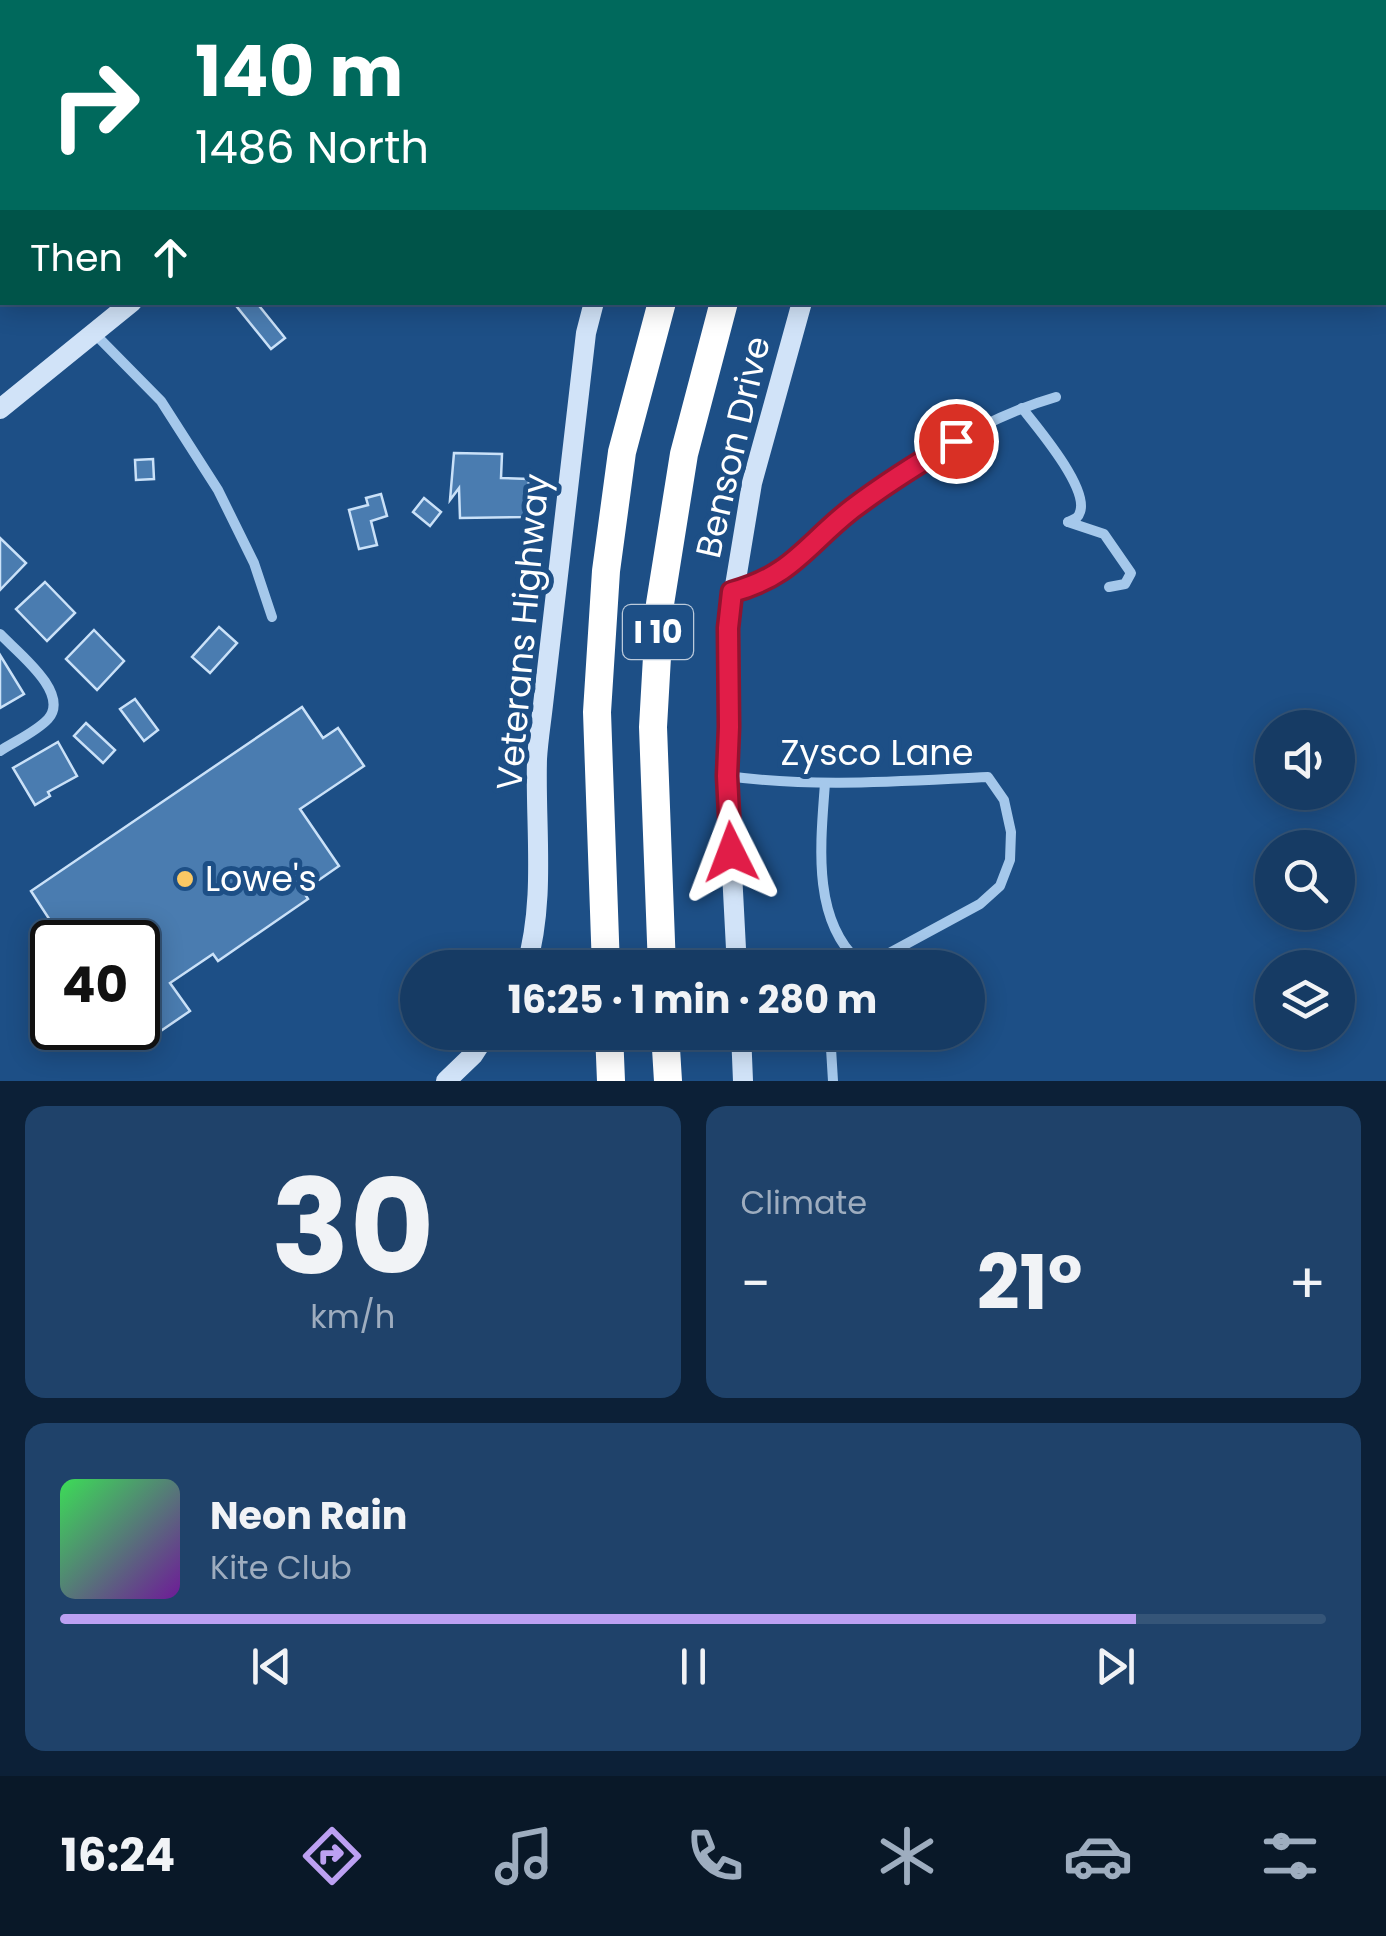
<!DOCTYPE html>
<html lang="en">
<head>
<meta charset="utf-8">
<style>
  :root { --surface:#163b64; --page:#1f426a; --text:#f1f3f6; --muted:#9eadbf; --line:#355578; --accent:#bca0f2 }
  body { margin:0; font-family:Poppins,sans-serif; background:var(--page); color:var(--text); height:100vh; display:flex; flex-direction:column; font-size:38px; white-space:nowrap }
  * { box-sizing:border-box; margin:0 }
  p { font-size:32px; color:var(--muted) }
  .icon { flex:none; width:55px; height:55px; fill:none; stroke:currentColor; stroke-width:2; stroke-linecap:round; stroke-linejoin:round }
  .map { position:relative; height:1081px; overflow:hidden }
  .sheet { display:flex; flex-direction:column; gap:25px; padding:25px; background:#0c2037; flex:1 }
  .sheet>* { flex:none }
  .top-card { position:absolute; left:0px; top:0px; width:1388px; height:305px; box-shadow:0 5px 25px #0003,0 0 0 2px var(--line); background:#00695c; color:#fff; overflow:hidden }
  .controls { position:absolute; left:1255px; top:710px; display:grid; gap:20px }
  .controls a { display:grid; place-items:center; width:100px; height:100px; border-radius:50%; background:var(--surface); box-shadow:0 5px 25px #0003,0 0 0 2px var(--line); font-size:50px }
  .speed { position:absolute; left:30px; top:920px; display:flex; gap:20px; font-size:50px; font-weight:700; text-align:center }
  .speed>* { display:grid; place-content:center; width:130px; height:130px; border-radius:50%; background:var(--surface); box-shadow:0 5px 25px #0003,0 0 0 2px var(--line); line-height:1 }
  .speed .limit { border:5px solid #111; border-radius:15px; background:#fff; color:#111 }
  .pin { position:absolute; display:grid; place-items:center; width:85px; height:85px; color:#fff; margin:-42px; border:5px solid #fff; border-radius:50%; box-shadow:0 2px 10px #0007 }
  .me { position:absolute; width:110px; margin:-55px; rotate:357deg; stroke-linejoin:round; filter:drop-shadow(0 0 8px #0008) }
  .turn { display:flex; align-items:center; gap:35px; height:210px; padding:0 30px; font-size:45px }
  .turn .icon { width:130px; height:130px; stroke-width:2.5 }
  .turn b { display:block; font-size:70px; line-height:85px }
  .then { display:flex; align-items:center; height:95px; padding:0 30px; background:#0003; gap:20px; font-size:38px }
  .big { font-size:75px; font-weight:700; line-height:1.1 }
  .sheet .tile { flex:1; display:flex; flex-direction:column; justify-content:center; gap:15px; min-width:0; padding:0 35px; border-radius:20px; background:var(--page) }
  .sheet .dial { align-items:center; gap:0 }
  .dial b { font-size:130px; line-height:1 }
  .song { display:flex; align-items:center; gap:30px }
  .cover { width:120px; height:120px; border-radius:15px; background:linear-gradient(135deg,hsl(130 70% 55%),hsl(280 70% 35%)) }
  .played { height:10px; border-radius:5px; background:linear-gradient(90deg,var(--accent) 85%,var(--line) 85%) }
  .keys { display:flex; justify-content:space-around; direction:ltr }
  .heat { display:flex; justify-content:space-between; align-items:center; font-size:55px; direction:ltr }
  .sheet .tiles { flex:1; display:grid; gap:25px; grid-template-columns:1fr 1fr }
  .tile:last-child { grid-column:span 2 }
  .trip { position:absolute; left:400px; top:950px; width:585px; height:100px; border-radius:50px; background:var(--surface); box-shadow:0 5px 25px #0003,0 0 0 2px var(--line); font-weight:700; line-height:100px; text-align:center }
  .menu { display:flex; height:160px; justify-content:space-around; align-items:center; background:#091828; color:var(--muted) }
  .menu .icon { width:70px; height:70px }
  .menu .active { color:var(--accent) }
  .menu b { font-size:45px; color:var(--text) }
  .map>svg:first-child { display:block }
  .building { fill:#4a7cb0; stroke:#cae1f8; stroke-width:2.5 }
  .lines { fill:none; stroke-linecap:round; stroke-linejoin:round }
  .street { stroke:#a5c8eb; stroke-width:10 }
  .secondary { stroke:#d1e3f8; stroke-width:20 }
  .highway { stroke:#fff; stroke-width:28 }
  .route-casing { stroke:#92132f; stroke-width:25 }
  .route { stroke:#e11d48; stroke-width:18 }
  .poi-dot { fill:#fac864; stroke:#1d4f86; stroke-width:4 }
  .labels { text-anchor:middle; stroke-width:10; stroke-linejoin:round; paint-order:stroke }
  .shield { fill:#1d4f86; stroke:#bbcadb; stroke-width:2.5 }
  .shield-label { font-size:32px; font-weight:bold; fill:#fff }
  .street-label { font-size:35px; fill:#fff; stroke:#1d4f86 }
  .poi-label { font-size:35px; fill:#fff; stroke:#1d4f86; text-anchor:start }
</style>
</head>
<body>
<div class="map">
<svg width="1386" height="1081" viewBox="0 0 1386 1081">
  <rect width="100%" height="100%" fill="#1d4f86"/>
  <!-- building -->
  <g class="building">
    <polygon points="233,302 256,302 285,338 271,349"/>
    <polygon points="454,453 502,454 501,478 529,479 528,494 525,494 525,517 460,518 459,488 450,500"/>
    <polygon points="153,459 154,479 136,480 135,460"/>
    <polygon points="381,494 387,516 371,521 377,545 359,549 349,510 368,505 366,498"/>
    <polygon points="424,498 441,512 430,526 413,512"/>
    <polygon points="0,538 26,563 0,590"/>
    <polygon points="45,582 75,613 47,641 16,609"/>
    <polygon points="219,627 237,643 210,673 192,657"/>
    <polygon points="94,630 124,661 97,690 66,659"/>
    <polygon points="0,655 24,694 0,708"/>
    <polygon points="135,699 158,730 144,741 120,709"/>
    <polygon points="302,707 323,738 338,728 364,766 300,809 339,866 303,891 308,899 218,961 213,954 170,983 190,1011 149,1039 138,1021 138,942 46,942 59,934 31,891"/>
    <polygon points="86,723 115,750 103,763 74,736"/>
    <polygon points="58,742 77,776 48,792 50,796 35,805 13,768"/>
  </g>
  <g class="lines">
    <!-- street -->
    <g class="street">
      <polyline points="34,0 36,2"/>
      <polyline points="81,2 84,0"/>
      <polyline points="94,333 161,401 218,490 254,563 272,617"/>
      <path d="M1022 408C1037 427 1089 488 1080 512 1078 519 1074 519 1068 522"/>
      <polyline points="1068,522 1104,534 1131,573 1125,584 1109,587"/>
      <path d="M736 591C792 576 811 541 854 508 914 462 983 418 1056 397"/>
      <path d="M0 634C17 652 71 693 48 719 36 732 15 741 0 751"/>
      <path d="M727 776C814 788 901 781 988 777L1004 800 1011 832 1010 860 1000 886 980 904 884 956 858 961"/>
      <path d="M825 783C821 840 811 918 858 961"/>
      <polyline points="830,1032 833,1081"/>
    </g>
    <!-- secondary -->
    <g class="secondary">
      <polyline points="499,2 502,0"/>
      <polyline points="683,2 683,0"/>
      <polyline points="887,2 888,0"/>
      <polyline points="0,409 132,302"/>
      <path d="M526 968C546 899 535 829 537 759 538 741 541 723 543 705L586 333 594 302"/>
      <polyline points="737,968 727,776 729,727 728,628 752,483 802,302"/>
      <polyline points="741,1032 743,1081"/>
      <polyline points="446,1081 473,1055 488,1032"/>
    </g>
    <!-- highway -->
    <g class="highway">
      <polyline points="753,2 754,0"/>
      <polyline points="812,2 813,0"/>
      <polyline points="606,968 597,712 606,571 622,452 662,302"/>
      <polyline points="662,968 653,727 660,604 684,454 724,302"/>
      <polyline points="609,1032 611,1081"/>
      <polyline points="665,1032 668,1081"/>
    </g>
  </g>
  <g class="lines">
    <defs>
      <path id="route" d="M731 852 727 776 729 727 728 628 732 592C792 576 806 545 852 509 885 484 920 462 956 441"/>
    </defs>
    <!-- route casing -->
    <use href="#route" class="route-casing"/>
    <!-- route -->
    <use href="#route" class="route"/>
  </g>
  <!-- markers -->
  <circle class="poi-dot" cx="185" cy="879" r="10"/>
  <g class="labels">
    <!-- shield labels -->
    <rect class="shield" x="623" y="605" width="70" height="54" rx="8"/>
    <g class="shield-label">
      <text x="658" y="643">I 10</text>
    </g>
    <!-- street labels -->
    <g class="street-label">
      <text transform="translate(733 447) rotate(-77)" y="12">Benson Drive</text>
      <text transform="translate(523 632) rotate(-85)" y="12">Veterans Highway</text>
      <text x="877" y="765">Zysco Lane</text>
    </g>
    <!-- poi labels -->
    <g class="poi-label">
      <text x="205" y="891">Lowe's</text>
    </g>
  </g>
</svg>
<div class="controls">
<a><svg class="icon" aria-label="sound" viewBox="0 0 24 24"><path d="M4 9h4l5-4v14l-5-4H4zM17 9q2 3 0 6"/></svg></a>
<a><svg class="icon" aria-label="search" viewBox="0 0 24 24"><circle cx="10" cy="10" r="6"/><path d="M15 15l6 6"/></svg></a>
<a><svg class="icon" aria-label="layers" viewBox="0 0 24 24"><path d="M12 4l9 5-9 5-9-5zM3 14l9 5 9-5"/></svg></a>
</div>
<div class="speed"><div class="limit">40</div></div>
<div class="pin" style="left:956px;top:441px;background:#d93025"><svg class="icon" aria-label="arrive" viewBox="0 0 24 24"><path d="M6 21V4h12l-3 4 3 4H6"/></svg></div>
<svg class="me" style="left:731px;top:852px" viewBox="-20 -20 40 40"><path d="M0-17L14 15 0 8-14 15z" fill="#e11d48" stroke="#fff" stroke-width="4"/></svg>
<div class="trip">16:25 · 1 min · 280 m</div>
<div class="top-card">
<div class="turn"><svg class="icon" aria-label="right" viewBox="0 0 24 24"><path d="M7 20v-9h11M14 6l5 5-5 5"/></svg><div><b>140 m</b>1486 North</div></div>
<div class="then">Then<svg class="icon" aria-label="ahead" viewBox="0 0 24 24"><path d="M12 20V5M6 11l6-6 6 6"/></svg></div>
</div>
</div>
<section class="sheet">
<div class="tiles">
<div class="tile dial"><b>30</b><p>km/h</p></div>
<div class="tile"><p>Climate</p>
<div class="heat"><a>−</a><b class="big">21°</b><a>+</a></div>
</div>
<div class="tile">
<div class="song"><i class="cover"></i><div><b>Neon Rain</b><p>Kite Club</p></div></div>
<div class="played"></div>
<div class="keys"><svg class="icon" aria-label="previous" viewBox="0 0 24 24"><path d="M18 5L8 12l10 7zM5 5v14"/></svg><svg class="icon" aria-label="pause" viewBox="0 0 24 24"><path d="M8 5v14M16 5v14"/></svg><svg class="icon" aria-label="next" viewBox="0 0 24 24"><path d="M6 5l10 7-10 7zM19 5v14"/></svg></div>
</div>
</div>
</section>
<nav class="menu">
<b>16:24</b>
<svg class="icon active" aria-label="directions" viewBox="0 0 24 24"><path d="M12 3l9 9-9 9-9-9zM9 14v-3h6M13 9l2 2-2 2"/></svg>
<svg class="icon" aria-label="music" viewBox="0 0 24 24"><path d="M9 18V5l10-2v13"/><circle cx="6" cy="18" r="3"/><circle cx="16" cy="16" r="3"/></svg>
<svg class="icon" aria-label="phone" viewBox="0 0 24 24"><path d="M5 4h4l2 5-3 2q2 4 5 5l2-3 5 2v4C11 20 4 13 5 4z"/></svg>
<svg class="icon" aria-label="climate" viewBox="0 0 24 24"><path d="M12 3v18M4 7l16 10M4 17L20 7"/></svg>
<svg class="icon" aria-label="car" viewBox="0 0 24 24"><path d="M5 17H2v-5l4-1 3-4h7l3 4 3 1v5h-3M9 17h6M6 11h13"/><circle cx="7" cy="17" r="2"/><circle cx="17" cy="17" r="2"/></svg>
<svg class="icon" aria-label="filters" viewBox="0 0 24 24"><path d="M4 7h16M4 17h16"/><circle cx="9" cy="7" r="2"/><circle cx="15" cy="17" r="2"/></svg>
</nav>
</body>
</html>
